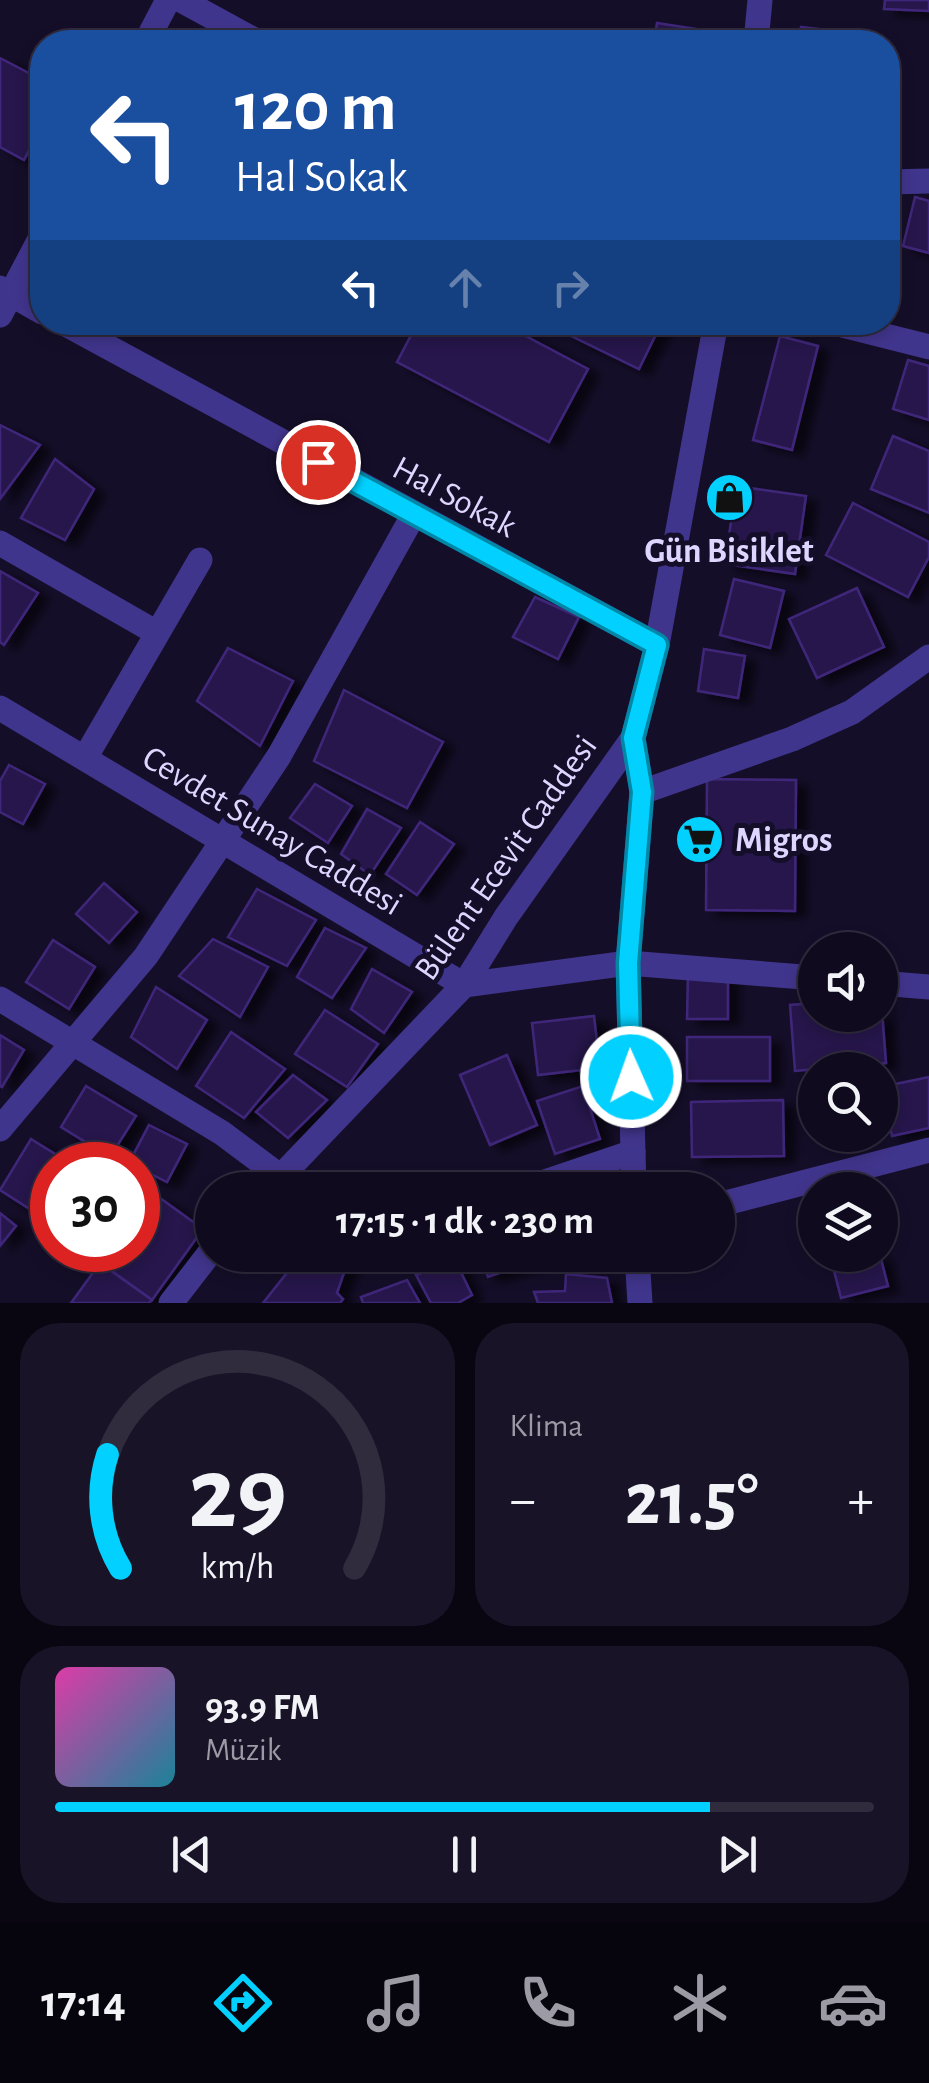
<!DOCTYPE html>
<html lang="tr">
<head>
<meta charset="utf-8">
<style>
  :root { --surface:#100a1f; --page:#191328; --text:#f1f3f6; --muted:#9c9aa4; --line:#302b3d; --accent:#02d1ff }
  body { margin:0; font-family:"Alegreya Sans",sans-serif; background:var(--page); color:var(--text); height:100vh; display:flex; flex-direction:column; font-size:38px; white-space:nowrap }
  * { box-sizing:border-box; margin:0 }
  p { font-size:32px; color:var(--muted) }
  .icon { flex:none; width:55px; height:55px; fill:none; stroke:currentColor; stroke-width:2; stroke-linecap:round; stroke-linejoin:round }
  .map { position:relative; height:1303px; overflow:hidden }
  .details { display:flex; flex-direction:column; gap:20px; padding:20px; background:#090611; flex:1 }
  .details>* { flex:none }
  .top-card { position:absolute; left:30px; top:30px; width:870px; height:305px; border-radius:40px; box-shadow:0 5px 15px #0003,0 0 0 2px var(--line); background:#1a4fa0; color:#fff; overflow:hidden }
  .fabs { position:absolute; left:798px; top:932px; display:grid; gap:20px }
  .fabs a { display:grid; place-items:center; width:100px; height:100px; border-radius:50%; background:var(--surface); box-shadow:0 5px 15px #0003,0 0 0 2px var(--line); font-size:50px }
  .speed { position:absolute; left:30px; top:1142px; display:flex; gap:20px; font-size:50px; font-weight:700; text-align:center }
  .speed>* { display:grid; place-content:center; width:130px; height:130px; border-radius:50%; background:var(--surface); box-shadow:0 5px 15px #0003,0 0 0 2px var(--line); line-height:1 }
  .speed .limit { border:15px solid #d22; background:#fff; color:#111 }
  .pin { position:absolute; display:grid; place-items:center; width:85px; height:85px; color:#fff; margin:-42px; border:5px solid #fff; border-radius:50%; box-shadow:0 2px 10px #0007 }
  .me { position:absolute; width:110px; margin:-55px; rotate:358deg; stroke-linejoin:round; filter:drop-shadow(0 0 8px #0008) }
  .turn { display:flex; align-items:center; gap:35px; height:210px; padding:0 40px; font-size:45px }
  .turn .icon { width:130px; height:130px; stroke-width:2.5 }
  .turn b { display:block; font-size:70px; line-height:85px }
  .lanes { display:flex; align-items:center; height:95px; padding:0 40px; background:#0003; justify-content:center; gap:50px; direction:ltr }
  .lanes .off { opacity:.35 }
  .big { font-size:75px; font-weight:700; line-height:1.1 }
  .details .tile { flex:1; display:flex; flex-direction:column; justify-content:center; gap:15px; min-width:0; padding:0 35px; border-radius:40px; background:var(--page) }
  .details .dial { align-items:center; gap:0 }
  .dial svg { height:260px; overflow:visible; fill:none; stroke:var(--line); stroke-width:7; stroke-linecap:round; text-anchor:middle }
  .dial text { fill:var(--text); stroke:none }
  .song { display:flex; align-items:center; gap:30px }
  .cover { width:120px; height:120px; border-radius:15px; background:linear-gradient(135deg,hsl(320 70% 55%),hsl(190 70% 35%)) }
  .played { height:10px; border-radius:5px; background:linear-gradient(90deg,var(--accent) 80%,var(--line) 80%) }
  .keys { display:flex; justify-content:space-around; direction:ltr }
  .heat { display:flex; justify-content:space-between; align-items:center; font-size:55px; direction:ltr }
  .details .tiles { flex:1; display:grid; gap:20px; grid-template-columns:1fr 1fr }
  .tile:last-child { grid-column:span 2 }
  .trip { position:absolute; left:195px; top:1172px; width:540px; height:100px; border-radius:50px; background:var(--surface); box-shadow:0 5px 15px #0003,0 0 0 2px var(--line); font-weight:700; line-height:100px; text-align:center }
  .tabs { display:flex; height:160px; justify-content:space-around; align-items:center; background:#06040c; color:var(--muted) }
  .tabs .icon { width:70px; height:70px }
  .tabs .active { color:var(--accent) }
  .tabs b { font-size:45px; color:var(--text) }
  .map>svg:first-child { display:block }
  .building { fill:#27184c; stroke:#3f287a; stroke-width:2.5; filter:url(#shadow) }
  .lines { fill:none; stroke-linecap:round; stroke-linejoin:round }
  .minor { stroke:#40358c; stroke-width:25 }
  .route-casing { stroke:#0188a6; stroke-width:25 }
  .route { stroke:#02d1ff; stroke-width:18 }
  .labels { text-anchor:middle; stroke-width:10; stroke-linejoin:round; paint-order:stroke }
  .street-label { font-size:35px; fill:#ded6ff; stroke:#150e29 }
  .poi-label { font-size:35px; font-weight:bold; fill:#ded6ff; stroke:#150e29 }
</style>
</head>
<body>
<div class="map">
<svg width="929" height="1303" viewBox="0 0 929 1303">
  <defs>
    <filter id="shadow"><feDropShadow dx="11" dy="6" stdDeviation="5" flood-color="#0009"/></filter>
  </defs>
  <rect width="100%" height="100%" fill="#150e29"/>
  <!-- building -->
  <g class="building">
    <polygon points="885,0 929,0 929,11 884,9"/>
    <polygon points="657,23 729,34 727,42 654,42"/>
    <polygon points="801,27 855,33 854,42 800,42"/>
    <polygon points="0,58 42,80 42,125 24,160 0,147"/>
    <polygon points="915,197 929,201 929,253 903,246"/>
    <polygon points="418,322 499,322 588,369 549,442 397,362"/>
    <polygon points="573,322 662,322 639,369 567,334"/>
    <polygon points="780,336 818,346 792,450 753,440"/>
    <polygon points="908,360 929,366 929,420 893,409"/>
    <polygon points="0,425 40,445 0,499"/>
    <polygon points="893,436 929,451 929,513 871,489"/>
    <polygon points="55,459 94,489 65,540 21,518"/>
    <polygon points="736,486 806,496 795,574 725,564"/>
    <polygon points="853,503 929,542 929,557 908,597 826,555"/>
    <polygon points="0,571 38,593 4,645 0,642"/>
    <polygon points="734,579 784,591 770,648 720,635"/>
    <polygon points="857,588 884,647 817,678 789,619"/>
    <polygon points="535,597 579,617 558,659 513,637"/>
    <polygon points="228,648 293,681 260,746 197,701"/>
    <polygon points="704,649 745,656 738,698 698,691"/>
    <polygon points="344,690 443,742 407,808 314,761"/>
    <polygon points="9,765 45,784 23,824 0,812 0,781"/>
    <polygon points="707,779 796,780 795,911 706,910"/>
    <polygon points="315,784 352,806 328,843 290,818"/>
    <polygon points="367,809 401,828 370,875 341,854"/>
    <polygon points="420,822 454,844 417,895 386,874"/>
    <polygon points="104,883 137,912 109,943 76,914"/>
    <polygon points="257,889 316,920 287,966 228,937"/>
    <polygon points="325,928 366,948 332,998 297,977"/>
    <polygon points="213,939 268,967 240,1017 179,976"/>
    <polygon points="53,940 95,967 69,1009 26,982"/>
    <polygon points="372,969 412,992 384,1033 351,1009"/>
    <polygon points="688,974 728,974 728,1019 687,1019"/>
    <polygon points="156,987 207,1020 177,1069 131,1037"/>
    <polygon points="881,998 886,1063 795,1071 790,1005 815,1003 815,1015 880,1015"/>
    <polygon points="325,1010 378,1044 347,1087 295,1054"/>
    <polygon points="594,1016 600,1068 538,1075 532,1023"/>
    <polygon points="231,1032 285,1069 244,1118 196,1086"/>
    <polygon points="0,1035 24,1050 2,1087 0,1086"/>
    <rect x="687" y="1037" width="83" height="44"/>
    <polygon points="507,1055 537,1125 490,1145 460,1075"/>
    <polygon points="293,1075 327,1100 288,1138 256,1112"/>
    <polygon points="929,1077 929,1128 892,1136 881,1087"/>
    <polygon points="86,1086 136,1116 110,1157 61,1127"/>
    <polygon points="583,1086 600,1139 555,1154 537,1101"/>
    <polygon points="783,1100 784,1156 692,1157 691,1102"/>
    <polygon points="149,1125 187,1144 167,1182 129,1163"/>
    <polygon points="31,1139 73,1165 52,1165 50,1222 0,1190"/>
    <polygon points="160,1198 203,1229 152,1300 109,1269 123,1250 138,1250 138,1230"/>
    <polygon points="0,1213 16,1226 0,1246"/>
    <polygon points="301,1255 332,1255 347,1264 337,1293 343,1299 340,1303 263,1303"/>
    <polygon points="481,1255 550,1255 488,1277"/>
    <polygon points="864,1255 880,1255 888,1286 841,1298 832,1263"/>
    <polygon points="455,1260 472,1295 458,1303 431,1303 416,1275"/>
    <polygon points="100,1263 152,1300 149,1303 71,1303"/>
    <polygon points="566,1274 607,1278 612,1303 538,1303 534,1292 565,1291"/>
    <polygon points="407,1280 420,1303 363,1303 361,1297"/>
  </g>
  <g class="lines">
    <!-- minor -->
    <g class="minor">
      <polyline points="181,0 258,42"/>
      <polyline points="146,42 168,0"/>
      <polyline points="756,42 760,0"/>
      <polyline points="888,182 929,181"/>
      <polyline points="0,288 42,312"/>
      <polyline points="0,315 42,235"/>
      <polyline points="62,322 657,645"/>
      <polyline points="830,322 929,347"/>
      <polyline points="0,543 157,633"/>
      <polyline points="0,708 464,985 628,963 815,978"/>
      <polyline points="85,758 200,560"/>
      <polyline points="642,792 792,739 852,712 929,657"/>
      <polyline points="880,983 929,987"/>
      <polyline points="0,999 222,1133 281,1177"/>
      <polyline points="0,1129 146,956 279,756 414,514"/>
      <polyline points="268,1190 464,985 506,917 633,738"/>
      <polyline points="521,1190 633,1152"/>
      <polyline points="634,1190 628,963 642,792 633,738 657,645 716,322"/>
      <polyline points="718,1205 929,1150"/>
      <polyline points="637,1255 640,1303"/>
      <polyline points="171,1303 212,1250"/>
    </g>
  </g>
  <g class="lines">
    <defs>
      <polyline id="route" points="318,462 657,645 633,738 642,792 628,963 631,1077"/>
    </defs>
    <!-- route casing -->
    <use href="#route" class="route-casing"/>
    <!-- route -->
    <use href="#route" class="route"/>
  </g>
  <!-- icons -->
  <defs>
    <symbol id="shop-disc" viewBox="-11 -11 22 22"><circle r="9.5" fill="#02d1ff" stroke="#150e29"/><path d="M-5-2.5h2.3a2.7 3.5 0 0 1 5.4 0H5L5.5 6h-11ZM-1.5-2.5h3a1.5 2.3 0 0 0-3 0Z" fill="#111"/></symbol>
    <symbol id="supermarket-disc" viewBox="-11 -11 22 22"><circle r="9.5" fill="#02d1ff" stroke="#150e29"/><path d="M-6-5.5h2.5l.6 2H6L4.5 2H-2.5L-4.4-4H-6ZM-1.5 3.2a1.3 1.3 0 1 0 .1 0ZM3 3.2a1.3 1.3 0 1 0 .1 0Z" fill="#111"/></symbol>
  </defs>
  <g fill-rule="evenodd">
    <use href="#shop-disc" x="702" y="470" width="55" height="55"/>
    <use href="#supermarket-disc" x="672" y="812" width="55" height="55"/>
  </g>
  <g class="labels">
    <!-- street labels -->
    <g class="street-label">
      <text transform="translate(455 496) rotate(28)" y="12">Hal Sokak</text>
      <text transform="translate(273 830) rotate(31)" y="12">Cevdet Sunay Caddesi</text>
      <text transform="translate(505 857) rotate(-55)" y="12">Bülent Ecevit Caddesi</text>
    </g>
    <!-- poi labels -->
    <g class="poi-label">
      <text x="729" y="562">Gün Bisiklet</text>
      <text x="735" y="851" text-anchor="start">Migros</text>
    </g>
  </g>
</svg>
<div class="fabs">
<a><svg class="icon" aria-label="sound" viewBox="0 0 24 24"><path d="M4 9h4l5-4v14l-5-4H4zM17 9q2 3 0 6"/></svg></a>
<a><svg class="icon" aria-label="search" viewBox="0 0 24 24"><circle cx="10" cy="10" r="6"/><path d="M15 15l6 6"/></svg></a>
<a><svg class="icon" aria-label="layers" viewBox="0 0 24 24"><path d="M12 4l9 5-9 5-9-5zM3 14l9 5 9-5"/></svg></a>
</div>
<div class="speed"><div class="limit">30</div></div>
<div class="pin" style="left:318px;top:462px;background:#d93025"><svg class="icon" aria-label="arrive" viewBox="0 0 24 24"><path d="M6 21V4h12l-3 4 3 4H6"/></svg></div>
<svg class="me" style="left:631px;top:1077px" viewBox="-20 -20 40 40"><circle r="17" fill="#02d1ff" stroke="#fff" stroke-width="3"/><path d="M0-11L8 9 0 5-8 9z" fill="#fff"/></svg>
<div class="trip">17:15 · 1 dk · 230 m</div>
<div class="top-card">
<div class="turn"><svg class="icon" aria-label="left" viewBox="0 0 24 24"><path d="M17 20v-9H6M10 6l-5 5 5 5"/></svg><div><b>120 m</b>Hal Sokak</div></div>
<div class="lanes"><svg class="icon" aria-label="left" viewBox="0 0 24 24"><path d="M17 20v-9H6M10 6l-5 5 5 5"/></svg><svg class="icon off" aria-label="ahead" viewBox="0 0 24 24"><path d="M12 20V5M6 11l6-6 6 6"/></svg><svg class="icon off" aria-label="right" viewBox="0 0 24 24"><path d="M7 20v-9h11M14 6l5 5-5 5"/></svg></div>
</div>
</div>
<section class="details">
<div class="tiles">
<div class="tile dial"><svg viewBox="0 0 100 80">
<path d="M14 69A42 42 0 1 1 86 69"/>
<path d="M14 69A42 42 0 0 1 10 34" stroke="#02d1ff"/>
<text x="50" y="56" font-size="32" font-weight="700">29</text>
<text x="50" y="72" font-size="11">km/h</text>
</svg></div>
<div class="tile"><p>Klima</p>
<div class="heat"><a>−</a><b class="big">21.5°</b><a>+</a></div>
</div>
<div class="tile">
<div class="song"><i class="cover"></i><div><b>93.9 FM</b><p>Müzik</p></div></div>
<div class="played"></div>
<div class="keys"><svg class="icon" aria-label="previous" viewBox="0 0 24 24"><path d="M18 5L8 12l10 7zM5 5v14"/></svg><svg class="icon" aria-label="pause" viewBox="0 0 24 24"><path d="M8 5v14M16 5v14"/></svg><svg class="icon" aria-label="next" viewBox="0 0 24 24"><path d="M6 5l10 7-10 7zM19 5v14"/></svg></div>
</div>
</div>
</section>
<nav class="tabs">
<b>17:14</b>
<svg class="icon active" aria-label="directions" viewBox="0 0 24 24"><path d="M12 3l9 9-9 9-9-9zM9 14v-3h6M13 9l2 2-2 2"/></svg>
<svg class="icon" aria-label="music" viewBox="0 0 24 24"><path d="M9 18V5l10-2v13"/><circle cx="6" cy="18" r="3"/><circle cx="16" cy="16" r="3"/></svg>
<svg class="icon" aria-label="phone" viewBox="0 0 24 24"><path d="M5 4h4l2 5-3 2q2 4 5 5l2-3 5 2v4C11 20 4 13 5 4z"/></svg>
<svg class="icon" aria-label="climate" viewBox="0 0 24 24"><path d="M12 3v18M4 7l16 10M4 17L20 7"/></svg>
<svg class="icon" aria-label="car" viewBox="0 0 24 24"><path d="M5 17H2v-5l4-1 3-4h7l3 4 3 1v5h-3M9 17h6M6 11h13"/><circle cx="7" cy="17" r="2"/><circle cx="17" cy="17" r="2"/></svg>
</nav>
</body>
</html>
